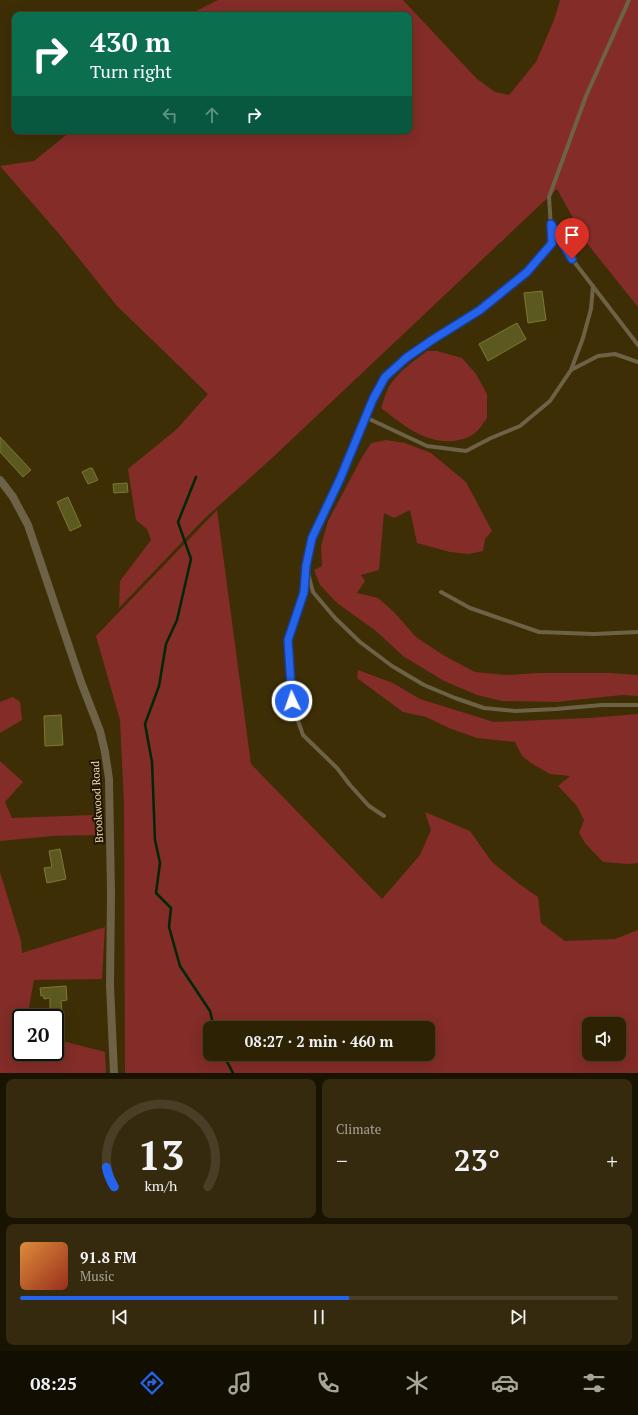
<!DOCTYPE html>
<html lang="en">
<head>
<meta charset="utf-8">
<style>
  :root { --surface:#2e2204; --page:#362a0e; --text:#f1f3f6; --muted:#a7a49a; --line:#493f26; --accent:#2563eb }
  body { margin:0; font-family:"PT Serif",serif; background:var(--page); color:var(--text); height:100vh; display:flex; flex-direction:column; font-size:15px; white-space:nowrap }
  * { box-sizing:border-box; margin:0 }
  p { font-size:13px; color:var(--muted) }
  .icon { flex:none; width:22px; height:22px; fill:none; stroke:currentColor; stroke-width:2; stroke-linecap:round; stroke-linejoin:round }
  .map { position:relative; height:1073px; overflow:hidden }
  .details { display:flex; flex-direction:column; gap:6px; padding:6px; background:#191302; flex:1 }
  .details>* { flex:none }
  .guide { position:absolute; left:12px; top:12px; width:400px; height:122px; border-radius:8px; box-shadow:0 4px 16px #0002,0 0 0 1px var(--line); background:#0b6e4f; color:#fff; overflow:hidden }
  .buttons { position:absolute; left:582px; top:1017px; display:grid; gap:8px }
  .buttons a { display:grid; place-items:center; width:44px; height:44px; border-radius:8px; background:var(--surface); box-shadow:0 4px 16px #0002,0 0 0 1px var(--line); font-size:20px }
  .speed { position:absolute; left:12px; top:1009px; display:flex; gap:8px; font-size:20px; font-weight:700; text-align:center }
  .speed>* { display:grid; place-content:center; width:52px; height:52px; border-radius:50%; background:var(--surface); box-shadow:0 4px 16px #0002,0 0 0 1px var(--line); line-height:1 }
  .speed .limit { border:2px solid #111; border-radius:6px; background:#fff; color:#111 }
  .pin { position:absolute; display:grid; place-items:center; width:34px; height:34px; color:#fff; margin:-41px -17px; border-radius:50% 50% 50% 0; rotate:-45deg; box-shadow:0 0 4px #0007 }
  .pin .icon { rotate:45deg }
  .me { position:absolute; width:44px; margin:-22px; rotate:357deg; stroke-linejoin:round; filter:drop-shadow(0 0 3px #0008) }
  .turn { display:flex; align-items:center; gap:14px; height:84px; padding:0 12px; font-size:18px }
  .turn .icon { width:52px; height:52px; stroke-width:2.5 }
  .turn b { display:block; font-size:28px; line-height:34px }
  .lanes { display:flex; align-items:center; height:38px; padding:0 12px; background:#0003; justify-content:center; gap:20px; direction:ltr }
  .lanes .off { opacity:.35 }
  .big { font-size:30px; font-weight:600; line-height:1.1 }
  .details .widget { flex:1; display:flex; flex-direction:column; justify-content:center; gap:6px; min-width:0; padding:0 14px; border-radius:8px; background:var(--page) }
  .details .dial { align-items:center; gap:0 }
  .dial svg { height:104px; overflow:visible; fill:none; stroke:var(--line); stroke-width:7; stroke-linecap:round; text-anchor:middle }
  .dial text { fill:var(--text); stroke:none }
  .song { display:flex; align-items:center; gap:12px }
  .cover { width:48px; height:48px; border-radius:6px; background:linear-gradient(135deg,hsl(30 70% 55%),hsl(10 70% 35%)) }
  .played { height:4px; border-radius:2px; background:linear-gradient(90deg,var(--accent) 55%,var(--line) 55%) }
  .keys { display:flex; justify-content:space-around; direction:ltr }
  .heat { display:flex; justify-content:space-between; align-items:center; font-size:22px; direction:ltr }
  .details .tiles { flex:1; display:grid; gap:6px; grid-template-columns:1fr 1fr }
  .widget:last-child { grid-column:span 2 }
  .trip { position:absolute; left:203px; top:1021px; width:232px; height:40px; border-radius:8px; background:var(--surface); box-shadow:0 4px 16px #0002,0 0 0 1px var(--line); font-weight:600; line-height:40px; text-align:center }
  .tabs { display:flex; height:64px; justify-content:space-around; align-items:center; background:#120e02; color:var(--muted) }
  .tabs .icon { width:28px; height:28px }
  .tabs .selected { color:var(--accent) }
  .tabs b { font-size:18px; color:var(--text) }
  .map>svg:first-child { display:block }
  .green { fill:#832c28; fill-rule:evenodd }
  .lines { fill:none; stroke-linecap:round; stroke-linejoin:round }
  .stream { stroke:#002705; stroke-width:2.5 }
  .building { fill:#5b5820; stroke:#7d792f }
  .service { stroke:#6d6146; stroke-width:4 }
  .minor { stroke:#6d6146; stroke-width:8 }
  .route-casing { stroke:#184099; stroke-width:10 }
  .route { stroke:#2563eb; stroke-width:7 }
  .labels { text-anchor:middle; stroke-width:4; stroke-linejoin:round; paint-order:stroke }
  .street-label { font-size:11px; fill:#eedebc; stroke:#221600 }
</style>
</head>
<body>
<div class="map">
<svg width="638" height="1073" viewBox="0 0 638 1073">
  <rect width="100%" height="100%" fill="#3d2e06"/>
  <!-- green -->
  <g class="green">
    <polygon points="218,0 403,0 477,79 495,92 509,95 536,62 554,20 560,0 638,0 638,307 586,242 557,189 270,460 204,519 119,608 120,581 151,540 147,529 136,520 128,469 177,429 208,394 117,306 60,235 0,166 34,161 71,131 409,131 409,15 188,15"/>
    <path d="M427 351H437L462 358 476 374 487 394V418C483 423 480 429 475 433 469 438 461 440 453 441 424 443 403 425 381 408 384 400 386 390 392 382 401 370 415 360 427 351Z"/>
    <polygon points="386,440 405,443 431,453 466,482 492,531 485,539 483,551 468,554 450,552 417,543 410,510 394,518 384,513 379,570 361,575 365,581 357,593 378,598 394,612 416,637 443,655 475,672 506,675 538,673 610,673 638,675 638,696 622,695 556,702 502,701 477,695 444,681 403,656 376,631 337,603 320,585 314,570 322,566 321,546 328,521 361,459 371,443"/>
    <path d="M217 510 251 764 382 899 420 855 431 830 425 812 470 831 492 862 519 884 538 897 541 923 565 941 615 939 638 930V1073H125L124 804 120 720 96 636ZM589 1024H619V1054H589ZM210 1028H428V1054H210Z"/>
    <polygon points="358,670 393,683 420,699 494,722 589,718 638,714 638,863 628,864 603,862 585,843 579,833 584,820 577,806 558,786 570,776 550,774 531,763 522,756 515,742 477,738 449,728 426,717 403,712 357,678"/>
    <polygon points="13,697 20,702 22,720 0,733 0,702"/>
    <polygon points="0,761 23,782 5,802 12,818 93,815 96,835 53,836 0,841"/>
    <polygon points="0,872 21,941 22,953 105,927 102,979 34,980 29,1007 30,1018 21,1018 21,1052 55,1052 55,1039 105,1052 106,1073 0,1073"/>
  </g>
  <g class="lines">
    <!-- stream -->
    <g class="stream">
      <polyline points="196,477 178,522 191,559 177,620 166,644 159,686 145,724 152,762 155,840 160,863 156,893 171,908 169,927 180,966 210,1011 214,1028"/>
      <polyline points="223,1054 233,1073"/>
    </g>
  </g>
  <!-- building -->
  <g class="building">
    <polygon points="542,291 546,320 528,323 524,293"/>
    <polygon points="517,323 526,339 488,361 479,344"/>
    <polygon points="0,437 31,470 23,477 0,452"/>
    <polygon points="90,468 92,468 98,480 88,484 82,472"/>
    <polygon points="127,483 128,492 114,493 113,484"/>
    <polygon points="68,497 81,526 70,531 57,502"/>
    <polygon points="61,715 63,745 45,746 44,716"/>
    <polygon points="60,849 66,879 47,883 44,868 52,867 49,851"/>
    <polygon points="66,986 67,1000 61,1001 62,1011 50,1012 50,998 44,999 44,996 41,996 40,988"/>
  </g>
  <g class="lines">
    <!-- service -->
    <g class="service">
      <polyline points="629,0 586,96 549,197 552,243 527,272 480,310 432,340 406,358 385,377 373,399 340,479 311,538 306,566 313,592 335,618 360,642 392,666 424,685 455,698 484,708 515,711 556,709 602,705 638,705"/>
      <polyline points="552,225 572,259 638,345"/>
      <polyline points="571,370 598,356 615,354 638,362"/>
      <polyline points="365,417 427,446 466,451 491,438 520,426 550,401 571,370 583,338 591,309 593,286"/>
      <polyline points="306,570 304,592 288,640 291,701 303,735 337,768 350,785 369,806 384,816"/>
      <polyline points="441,592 470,608 539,632 594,634 638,632"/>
    </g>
    <!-- minor -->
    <polyline class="minor" points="0,480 13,497 28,525 81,682 100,731 105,752 109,779 111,893 110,985 114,1073"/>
  </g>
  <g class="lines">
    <defs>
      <polyline id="route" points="292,701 288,640 304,592 306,566 312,538 340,479 373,399 385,377 406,358 432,340 480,310 527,272 552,243 551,224 572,259"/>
    </defs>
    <!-- route casing -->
    <use href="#route" class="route-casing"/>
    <!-- route -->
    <use href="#route" class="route"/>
  </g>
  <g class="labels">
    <!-- street labels -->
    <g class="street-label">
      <text transform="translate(97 802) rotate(-93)" y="4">Brookwood Road</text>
    </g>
  </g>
</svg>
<div class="buttons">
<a><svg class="icon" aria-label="sound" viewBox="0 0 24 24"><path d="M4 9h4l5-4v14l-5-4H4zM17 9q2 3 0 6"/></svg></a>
</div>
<div class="speed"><div class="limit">20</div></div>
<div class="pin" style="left:572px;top:259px;background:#d93025"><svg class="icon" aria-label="arrive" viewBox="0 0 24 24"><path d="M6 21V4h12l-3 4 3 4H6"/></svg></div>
<svg class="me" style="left:292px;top:701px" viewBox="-20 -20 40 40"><circle r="17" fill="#2563eb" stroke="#fff" stroke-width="3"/><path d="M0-11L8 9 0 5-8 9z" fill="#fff"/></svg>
<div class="trip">08:27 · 2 min · 460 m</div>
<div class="guide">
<div class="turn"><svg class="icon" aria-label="right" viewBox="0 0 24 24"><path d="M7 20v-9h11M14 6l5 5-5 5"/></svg><div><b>430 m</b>Turn right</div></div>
<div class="lanes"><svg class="icon off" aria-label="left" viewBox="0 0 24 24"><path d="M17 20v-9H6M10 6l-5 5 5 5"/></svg><svg class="icon off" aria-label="ahead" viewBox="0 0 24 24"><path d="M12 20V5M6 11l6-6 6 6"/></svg><svg class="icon" aria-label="right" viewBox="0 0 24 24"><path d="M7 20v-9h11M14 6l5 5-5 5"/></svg></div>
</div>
</div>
<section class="details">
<div class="tiles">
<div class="widget dial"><svg viewBox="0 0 100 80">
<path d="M14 69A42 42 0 1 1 86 69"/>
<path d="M14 69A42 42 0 0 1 8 54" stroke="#2563eb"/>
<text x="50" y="56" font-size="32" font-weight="700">13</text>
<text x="50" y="72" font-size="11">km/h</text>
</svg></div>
<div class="widget"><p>Climate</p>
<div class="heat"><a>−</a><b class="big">23°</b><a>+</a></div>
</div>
<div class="widget">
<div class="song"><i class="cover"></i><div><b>91.8 FM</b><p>Music</p></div></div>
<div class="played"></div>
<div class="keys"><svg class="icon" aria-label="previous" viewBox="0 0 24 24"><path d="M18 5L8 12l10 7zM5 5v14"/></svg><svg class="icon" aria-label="pause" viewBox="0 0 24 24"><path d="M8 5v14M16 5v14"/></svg><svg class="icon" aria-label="next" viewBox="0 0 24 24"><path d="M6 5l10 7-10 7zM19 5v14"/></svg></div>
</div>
</div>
</section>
<nav class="tabs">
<b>08:25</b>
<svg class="icon selected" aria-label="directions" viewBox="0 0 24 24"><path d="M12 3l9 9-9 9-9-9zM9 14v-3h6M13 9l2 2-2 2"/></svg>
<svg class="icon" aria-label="music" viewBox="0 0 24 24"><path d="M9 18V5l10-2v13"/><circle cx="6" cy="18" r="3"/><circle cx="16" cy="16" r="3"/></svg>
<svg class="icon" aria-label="phone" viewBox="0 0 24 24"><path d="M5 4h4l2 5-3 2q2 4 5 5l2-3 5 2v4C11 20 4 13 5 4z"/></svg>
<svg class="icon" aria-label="climate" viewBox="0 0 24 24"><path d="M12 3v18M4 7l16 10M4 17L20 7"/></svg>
<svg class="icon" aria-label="car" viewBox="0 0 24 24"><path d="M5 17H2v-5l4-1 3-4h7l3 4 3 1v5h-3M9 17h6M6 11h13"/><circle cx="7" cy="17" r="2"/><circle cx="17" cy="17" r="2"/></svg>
<svg class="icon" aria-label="filters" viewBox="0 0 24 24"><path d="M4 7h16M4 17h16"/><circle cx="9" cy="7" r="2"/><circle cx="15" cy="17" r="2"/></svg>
</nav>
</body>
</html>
